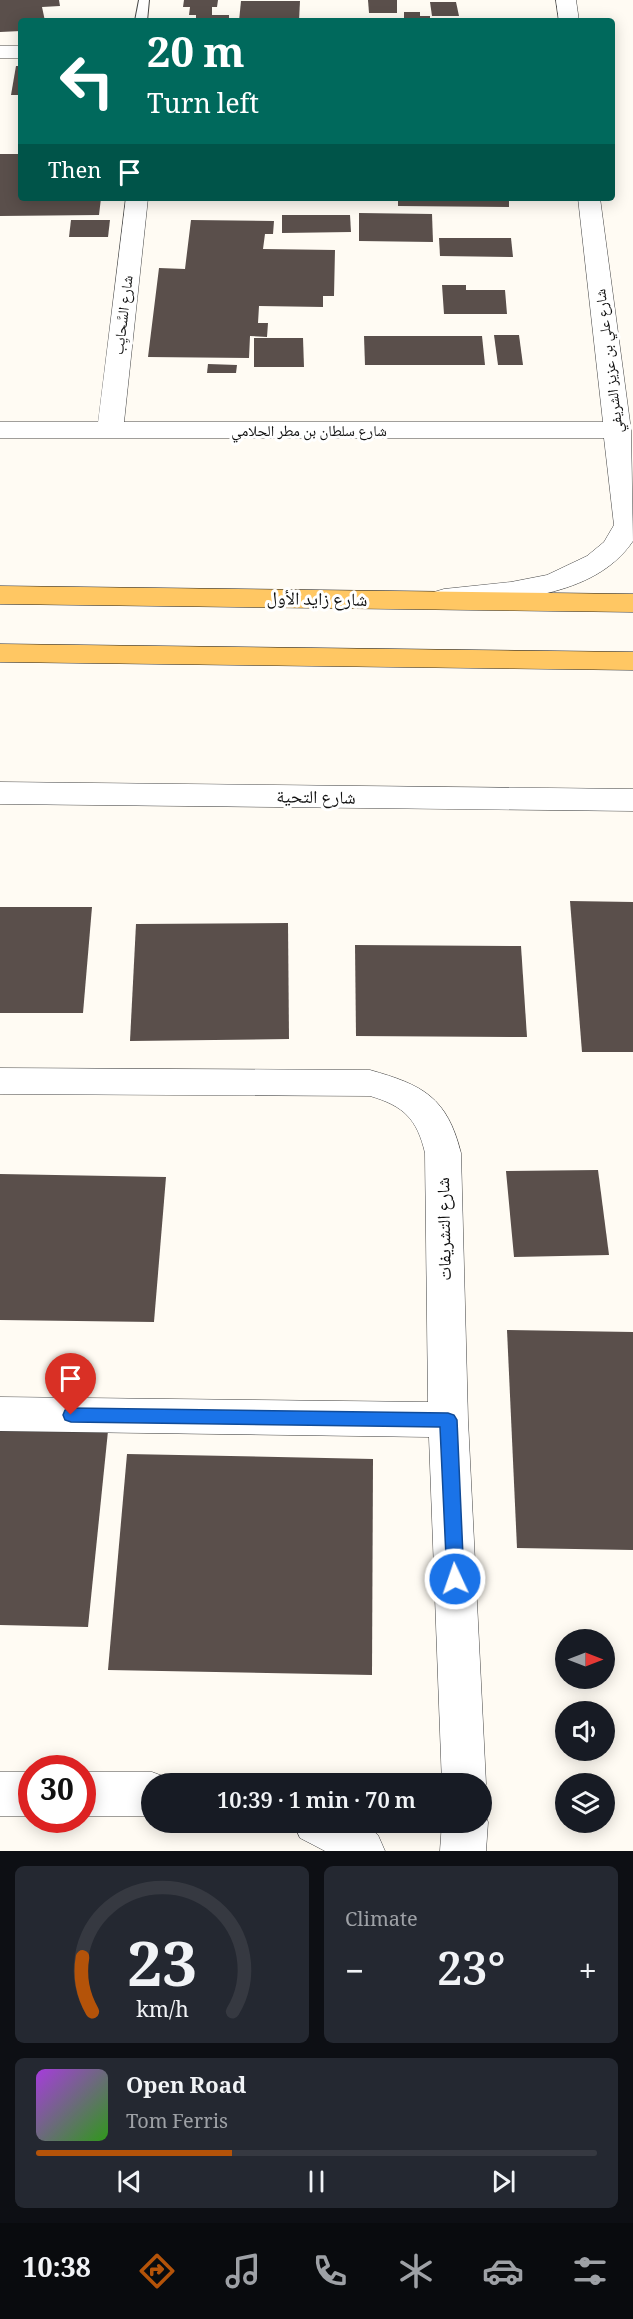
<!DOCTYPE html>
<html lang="en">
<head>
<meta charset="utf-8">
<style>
  :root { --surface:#171b24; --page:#242831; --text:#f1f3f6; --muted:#9ea1a6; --line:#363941; --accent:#b45309 }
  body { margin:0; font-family:Georgia,"Noto Naskh Arabic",serif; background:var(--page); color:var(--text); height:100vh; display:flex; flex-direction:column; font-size:22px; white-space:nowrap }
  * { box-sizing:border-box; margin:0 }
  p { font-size:20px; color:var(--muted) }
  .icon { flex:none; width:33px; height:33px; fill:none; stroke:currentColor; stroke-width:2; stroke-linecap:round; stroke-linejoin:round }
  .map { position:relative; height:1851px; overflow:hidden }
  .panel { display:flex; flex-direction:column; gap:15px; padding:15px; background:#0d0f14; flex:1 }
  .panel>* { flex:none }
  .guide { position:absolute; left:18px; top:18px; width:597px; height:183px; border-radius:6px; box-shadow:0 3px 15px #0003; background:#00695c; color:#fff; overflow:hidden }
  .needle { width:39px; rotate:90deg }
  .fabs { position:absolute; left:555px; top:1629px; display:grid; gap:12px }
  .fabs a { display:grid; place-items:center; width:60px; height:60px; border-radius:50%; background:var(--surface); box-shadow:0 3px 15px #0003; font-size:30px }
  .speed { position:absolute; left:18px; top:1755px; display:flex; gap:12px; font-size:30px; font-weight:700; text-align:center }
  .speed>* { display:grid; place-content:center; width:78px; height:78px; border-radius:50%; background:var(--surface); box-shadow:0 3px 15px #0003; line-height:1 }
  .speed .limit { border:9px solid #d22; background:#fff; color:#111 }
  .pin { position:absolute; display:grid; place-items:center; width:51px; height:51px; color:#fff; margin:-62px -26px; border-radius:50% 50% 50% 0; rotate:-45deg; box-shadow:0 0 6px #0007 }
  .pin .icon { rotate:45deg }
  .me { position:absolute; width:66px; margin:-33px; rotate:357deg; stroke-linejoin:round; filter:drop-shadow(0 0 4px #0008) }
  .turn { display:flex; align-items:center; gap:21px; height:126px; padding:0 30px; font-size:27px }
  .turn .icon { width:78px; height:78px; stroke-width:2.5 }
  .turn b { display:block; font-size:42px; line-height:51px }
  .then { display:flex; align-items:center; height:57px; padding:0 30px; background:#0003; gap:12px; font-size:22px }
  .big { font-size:45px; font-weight:600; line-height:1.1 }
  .panel .widget { flex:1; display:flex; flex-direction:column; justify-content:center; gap:9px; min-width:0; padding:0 21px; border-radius:9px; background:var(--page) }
  .panel .dial { align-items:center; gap:0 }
  .dial svg { height:156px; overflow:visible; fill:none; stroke:var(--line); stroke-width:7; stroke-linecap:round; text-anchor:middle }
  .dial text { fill:var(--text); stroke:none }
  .song { display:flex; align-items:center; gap:18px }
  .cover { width:72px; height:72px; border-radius:9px; background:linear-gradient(135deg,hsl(280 70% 55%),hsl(110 70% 35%)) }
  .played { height:6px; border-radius:3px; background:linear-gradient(90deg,var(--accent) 35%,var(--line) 35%) }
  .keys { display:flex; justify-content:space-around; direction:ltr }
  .heat { display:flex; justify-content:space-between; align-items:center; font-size:33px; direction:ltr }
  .panel .tiles { flex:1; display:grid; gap:15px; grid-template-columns:1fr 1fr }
  .widget:last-child { grid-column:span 2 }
  .trip { position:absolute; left:141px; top:1773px; width:351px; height:60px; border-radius:30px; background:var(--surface); box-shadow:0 3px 15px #0003; font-weight:600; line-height:60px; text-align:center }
  .tabs { display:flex; height:96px; justify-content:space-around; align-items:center; background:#090b0e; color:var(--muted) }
  .tabs .icon { width:42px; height:42px }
  .tabs .active { color:var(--accent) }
  .tabs b { font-size:27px; color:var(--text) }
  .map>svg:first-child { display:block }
  .building { fill:#5a4f4b }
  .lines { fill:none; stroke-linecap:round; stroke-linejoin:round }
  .lane-casing { stroke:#434343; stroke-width:2 }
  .street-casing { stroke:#434343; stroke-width:1 }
  .primary-casing { stroke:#212121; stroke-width:1 }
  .lane { fill:#fff; fill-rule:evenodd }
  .street { fill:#fff; fill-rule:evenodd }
  .primary { fill:#ffc763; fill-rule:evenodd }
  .route { fill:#1a73e8; stroke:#114b97; stroke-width:1.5 }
  .labels { text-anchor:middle; stroke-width:6; stroke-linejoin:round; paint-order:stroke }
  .far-street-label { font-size:15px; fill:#101010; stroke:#fff }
  .street-label { font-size:18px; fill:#101010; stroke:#fff }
</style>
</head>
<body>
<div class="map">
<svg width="633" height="1851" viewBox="0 0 633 1851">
  <rect width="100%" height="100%" fill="#fffbf3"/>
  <!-- building -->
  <g class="building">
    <polygon points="0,0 59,0 60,6 42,7 45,21 21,21 21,31 0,32"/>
    <polygon points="184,0 218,0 217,7 212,7 212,15 229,15 229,21 196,21 196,15 189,15 190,7 183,7"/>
    <polygon points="368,0 397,0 397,13 369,13"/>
    <polygon points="241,1 300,1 299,21 239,21"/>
    <polygon points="430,2 456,2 459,16 432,16"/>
    <polygon points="404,12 420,12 420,16 430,16 430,21 404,21"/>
    <polygon points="16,66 21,66 21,95 11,95"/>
    <polygon points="0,154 21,154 21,198 101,198 99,215 0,216"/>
    <polygon points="398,198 509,198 509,207 398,206"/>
    <polygon points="359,213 432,214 433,242 359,241"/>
    <polygon points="282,215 350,215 351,232 282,233"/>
    <polygon points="71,220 110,220 108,237 69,237"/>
    <polygon points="191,220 274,221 273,234 265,234 263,249 335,250 334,296 323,296 323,307 259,306 258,323 268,323 267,337 250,336 249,358 148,357 159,268 185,269"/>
    <polygon points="439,238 511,238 513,257 440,256"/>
    <polygon points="442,285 466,285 466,290 505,290 507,314 444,314"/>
    <polygon points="494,335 519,335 523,365 498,365"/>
    <polygon points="364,336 482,336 485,365 365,365"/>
    <polygon points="254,338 303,338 304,367 254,367"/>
    <polygon points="208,364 237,365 236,373 207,373"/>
    <polygon points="570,901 633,902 633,1052 582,1052"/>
    <polygon points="0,907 92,907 83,1013 0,1013"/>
    <polygon points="288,923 289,1039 130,1041 136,924"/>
    <polygon points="355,945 521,946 527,1037 356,1036"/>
    <polygon points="598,1170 609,1255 514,1257 506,1171"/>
    <polygon points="0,1174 166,1177 154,1322 0,1320"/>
    <polygon points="507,1330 633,1332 633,1550 517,1548"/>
    <polygon points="0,1429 108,1431 88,1627 0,1625"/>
    <polygon points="127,1454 373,1459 372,1675 108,1670"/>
  </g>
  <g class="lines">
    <defs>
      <polygon id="lane" points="139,0 149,0 147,21 135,21"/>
      <g id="street">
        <polygon points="556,0 576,0 579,21 559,21"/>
        <rect x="0" y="46" width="21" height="12"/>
        <path d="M126 198H148L124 422H603L578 198H600L631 430 633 541C594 599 506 600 444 607L434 604 430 598 434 592 444 589 511 582 547 575 587 556 604 542 614 525 604 438H0V422H98Z"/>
        <polygon points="0,782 633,789 633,811 0,804"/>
        <path d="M0 1068 370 1070C423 1085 447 1097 461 1153L468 1420 486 1784 482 1796V1784H442L429 1437 0 1431V1397L428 1402 425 1153C417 1119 404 1106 370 1096L0 1094Z"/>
        <rect x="0" y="1772" width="32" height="44"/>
        <polygon points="82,1772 152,1772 168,1778 170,1784 152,1784 152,1816 82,1816"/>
        <polygon points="482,1807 488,1822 486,1851 440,1851 442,1822 482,1822"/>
        <polygon points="293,1822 362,1822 378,1835 385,1851 325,1851 300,1838"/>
      </g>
      <g id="primary">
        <polygon points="0,586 633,594 633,612 0,604"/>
        <polygon points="0,644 633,652 633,670 0,662"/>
      </g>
    </defs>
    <!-- lane casing -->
    <use href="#lane" class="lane-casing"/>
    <!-- street casing -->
    <use href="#street" class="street-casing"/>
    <!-- primary casing -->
    <use href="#primary" class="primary-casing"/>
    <!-- lane -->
    <use href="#lane" class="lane"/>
    <!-- street -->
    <use href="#street" class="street"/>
    <!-- primary -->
    <use href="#primary" class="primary"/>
  </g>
  <!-- route -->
  <polygon class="route" points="71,1408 448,1413 454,1415 457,1420 464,1579 461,1584 455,1587 449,1584 447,1579 440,1427 71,1422 65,1420 63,1415 65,1410"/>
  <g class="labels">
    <!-- far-street labels -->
    <g class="far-street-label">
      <text transform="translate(123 315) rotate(-83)" y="5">شارع السَّحايِب</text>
      <text transform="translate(609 361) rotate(-97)" y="5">شارع علي بن عزيز الشريفي</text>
      <text x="309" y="436">شارع سلطان بن مطر الحلامي</text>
    </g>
    <!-- street labels -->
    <g class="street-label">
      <text transform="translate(317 599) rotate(1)" y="6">شارع زايد الأول</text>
      <text transform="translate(316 797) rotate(1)" y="6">شارع التحية</text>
      <text transform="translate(444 1229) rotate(-91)" y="6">شارع التشريفات</text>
    </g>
  </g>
</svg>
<div class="fabs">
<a><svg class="needle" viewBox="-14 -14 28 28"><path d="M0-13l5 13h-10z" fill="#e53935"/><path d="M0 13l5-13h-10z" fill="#9ea1a6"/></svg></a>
<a><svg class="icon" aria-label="sound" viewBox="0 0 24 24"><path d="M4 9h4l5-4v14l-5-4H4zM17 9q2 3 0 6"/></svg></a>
<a><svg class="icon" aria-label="layers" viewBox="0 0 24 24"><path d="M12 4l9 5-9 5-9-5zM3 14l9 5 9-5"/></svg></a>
</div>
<div class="speed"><div class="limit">30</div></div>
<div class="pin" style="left:71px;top:1415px;background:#d93025"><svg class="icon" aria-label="arrive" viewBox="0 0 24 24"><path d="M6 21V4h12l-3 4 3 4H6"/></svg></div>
<svg class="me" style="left:455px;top:1579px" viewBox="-20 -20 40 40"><circle r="17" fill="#1a73e8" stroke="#fff" stroke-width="3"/><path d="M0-11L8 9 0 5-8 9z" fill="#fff"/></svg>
<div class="trip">10:39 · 1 min · 70 m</div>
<div class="guide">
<div class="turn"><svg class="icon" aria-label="left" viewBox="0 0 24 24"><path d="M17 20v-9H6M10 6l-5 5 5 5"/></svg><div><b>20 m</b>Turn left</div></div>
<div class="then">Then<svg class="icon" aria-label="arrive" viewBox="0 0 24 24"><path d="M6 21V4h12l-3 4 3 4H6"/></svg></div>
</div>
</div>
<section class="panel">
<div class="tiles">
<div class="widget dial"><svg viewBox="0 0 100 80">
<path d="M14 69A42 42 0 1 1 86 69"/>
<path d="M14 69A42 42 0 0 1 9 41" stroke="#b45309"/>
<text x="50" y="56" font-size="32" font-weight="700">23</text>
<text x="50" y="72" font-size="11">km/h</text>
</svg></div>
<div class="widget"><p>Climate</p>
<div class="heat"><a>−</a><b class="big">23°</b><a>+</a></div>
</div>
<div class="widget">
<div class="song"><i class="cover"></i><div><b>Open Road</b><p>Tom Ferris</p></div></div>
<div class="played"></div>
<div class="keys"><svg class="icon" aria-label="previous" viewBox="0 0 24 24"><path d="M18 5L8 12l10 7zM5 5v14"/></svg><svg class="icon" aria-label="pause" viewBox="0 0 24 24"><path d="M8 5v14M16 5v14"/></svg><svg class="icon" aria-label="next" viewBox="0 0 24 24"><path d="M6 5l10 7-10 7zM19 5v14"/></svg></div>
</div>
</div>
</section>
<nav class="tabs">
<b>10:38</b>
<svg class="icon active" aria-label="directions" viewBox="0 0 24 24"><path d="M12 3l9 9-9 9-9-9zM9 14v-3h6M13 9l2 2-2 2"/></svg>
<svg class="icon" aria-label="music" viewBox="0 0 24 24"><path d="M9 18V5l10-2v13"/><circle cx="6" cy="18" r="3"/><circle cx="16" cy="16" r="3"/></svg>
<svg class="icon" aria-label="phone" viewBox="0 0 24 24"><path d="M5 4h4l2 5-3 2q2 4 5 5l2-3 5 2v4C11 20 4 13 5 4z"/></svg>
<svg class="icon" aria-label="climate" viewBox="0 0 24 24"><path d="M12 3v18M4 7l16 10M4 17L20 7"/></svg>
<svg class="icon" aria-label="car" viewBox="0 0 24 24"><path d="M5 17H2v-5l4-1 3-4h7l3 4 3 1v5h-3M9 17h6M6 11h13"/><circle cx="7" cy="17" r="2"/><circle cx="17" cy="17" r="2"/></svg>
<svg class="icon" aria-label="filters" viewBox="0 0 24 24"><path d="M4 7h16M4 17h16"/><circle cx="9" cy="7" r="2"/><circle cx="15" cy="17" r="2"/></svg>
</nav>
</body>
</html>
